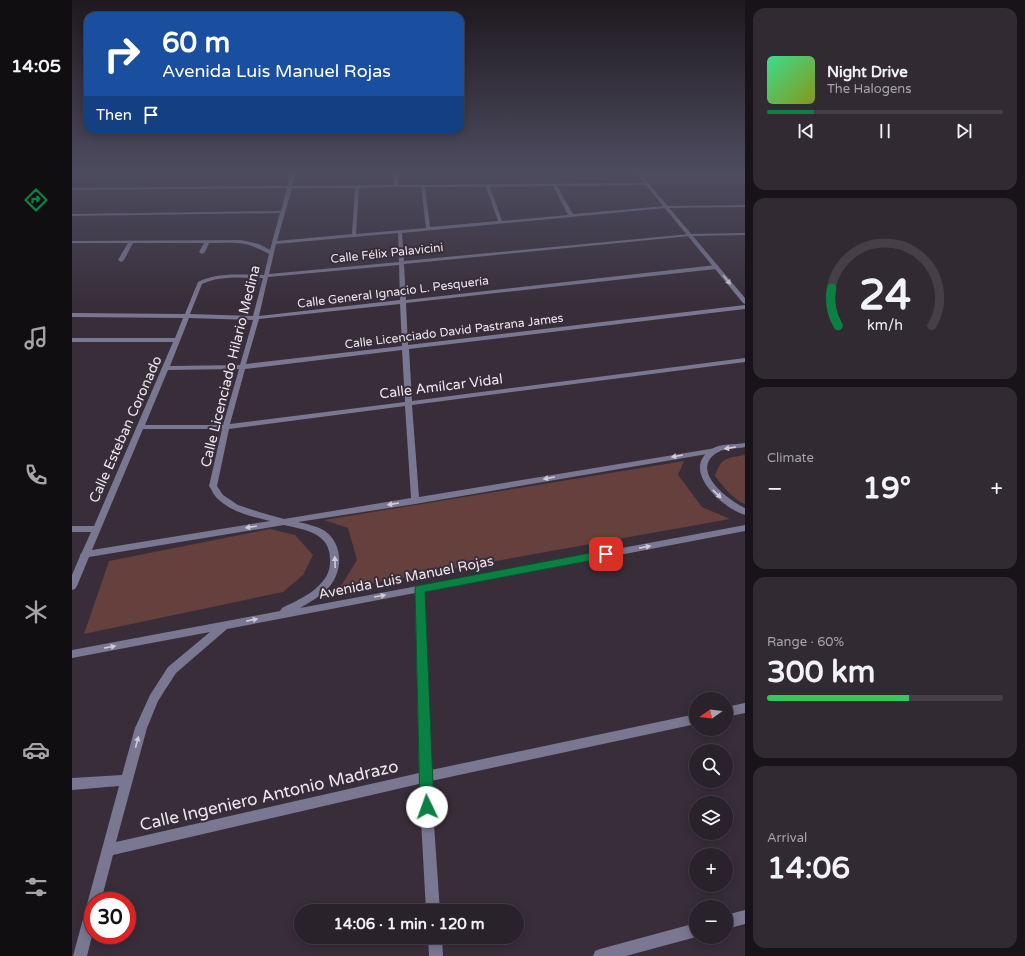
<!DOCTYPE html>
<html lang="en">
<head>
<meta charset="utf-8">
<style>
  :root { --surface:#2a222b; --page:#322a33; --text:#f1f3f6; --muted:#a5a4a9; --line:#463f47; --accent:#0b8043 }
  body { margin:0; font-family:"Varela Round",sans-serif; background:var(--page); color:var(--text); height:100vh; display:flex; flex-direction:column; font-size:15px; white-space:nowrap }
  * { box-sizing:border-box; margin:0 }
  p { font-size:13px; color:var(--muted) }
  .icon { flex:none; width:22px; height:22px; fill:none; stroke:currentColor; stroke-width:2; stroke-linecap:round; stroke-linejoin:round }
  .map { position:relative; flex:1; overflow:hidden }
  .panel { display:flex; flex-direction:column; gap:8px; padding:8px; background:#171318; width:280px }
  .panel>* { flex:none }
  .hud { position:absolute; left:12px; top:12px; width:380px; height:122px; border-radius:12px; box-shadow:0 2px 10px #0003,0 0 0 1px var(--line); background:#1a4fa0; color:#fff; overflow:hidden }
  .needle { width:26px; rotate:256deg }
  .buttons { position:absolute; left:617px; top:692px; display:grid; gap:8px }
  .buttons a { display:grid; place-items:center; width:44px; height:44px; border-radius:50%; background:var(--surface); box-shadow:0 2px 10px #0003,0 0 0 1px var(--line); font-size:20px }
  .speed { position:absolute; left:12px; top:892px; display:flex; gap:8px; font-size:20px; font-weight:700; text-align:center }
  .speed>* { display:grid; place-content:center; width:52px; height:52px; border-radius:50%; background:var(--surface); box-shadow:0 2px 10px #0003,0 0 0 1px var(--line); line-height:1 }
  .speed .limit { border:6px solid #d22; background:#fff; color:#111 }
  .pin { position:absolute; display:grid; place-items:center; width:34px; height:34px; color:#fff; margin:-17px; border-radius:8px; box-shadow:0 2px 6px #0006 }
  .me { position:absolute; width:44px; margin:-22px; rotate:357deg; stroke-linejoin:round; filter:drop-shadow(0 0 3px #0008) }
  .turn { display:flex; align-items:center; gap:14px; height:84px; padding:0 12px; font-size:18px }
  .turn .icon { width:52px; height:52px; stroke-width:2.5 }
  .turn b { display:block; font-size:28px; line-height:34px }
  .then { display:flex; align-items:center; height:38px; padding:0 12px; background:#0003; gap:8px; font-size:15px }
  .big { font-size:30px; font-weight:700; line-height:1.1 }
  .panel .tile { flex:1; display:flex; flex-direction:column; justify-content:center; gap:6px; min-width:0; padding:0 14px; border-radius:12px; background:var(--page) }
  .panel .dial { align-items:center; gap:0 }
  .dial svg { height:104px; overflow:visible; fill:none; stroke:var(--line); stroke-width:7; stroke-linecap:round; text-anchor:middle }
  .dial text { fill:var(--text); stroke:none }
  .song { display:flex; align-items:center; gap:12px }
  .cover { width:48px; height:48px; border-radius:6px; background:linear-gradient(135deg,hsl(150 70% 55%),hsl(70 70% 35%)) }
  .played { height:4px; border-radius:2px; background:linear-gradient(90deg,var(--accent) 20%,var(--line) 20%) }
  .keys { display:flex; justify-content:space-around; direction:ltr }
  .heat { display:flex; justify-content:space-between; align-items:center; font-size:22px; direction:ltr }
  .charge { height:6px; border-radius:3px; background:linear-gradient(90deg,#34c759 60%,var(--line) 0) }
  .trip { position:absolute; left:222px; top:904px; width:230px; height:40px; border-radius:20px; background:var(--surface); box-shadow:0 2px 10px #0003,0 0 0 1px var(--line); font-weight:700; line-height:40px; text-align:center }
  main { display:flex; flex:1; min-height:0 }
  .menu { display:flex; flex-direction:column; width:72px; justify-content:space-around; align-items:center; background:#110e11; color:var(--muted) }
  .menu .icon { width:28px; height:28px }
  .menu .active { color:var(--accent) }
  .menu b { font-size:18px; color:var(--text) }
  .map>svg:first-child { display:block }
  .green { fill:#65403c }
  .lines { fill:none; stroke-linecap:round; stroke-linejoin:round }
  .minor { fill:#797791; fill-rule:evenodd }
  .tertiary { fill:#797791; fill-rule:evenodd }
  .oneway { fill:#d1cbd8 }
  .route { fill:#0b8043; stroke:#07532c }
  .labels { text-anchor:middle; stroke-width:4; stroke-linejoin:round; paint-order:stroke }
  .far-street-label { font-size:12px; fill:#eee7ef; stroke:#382d39 }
  .street-label { font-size:14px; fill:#eee7ef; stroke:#382d39 }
  .near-street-label { font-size:17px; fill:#eee7ef; stroke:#382d39 }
</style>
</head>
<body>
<main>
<nav class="menu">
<b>14:05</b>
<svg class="icon active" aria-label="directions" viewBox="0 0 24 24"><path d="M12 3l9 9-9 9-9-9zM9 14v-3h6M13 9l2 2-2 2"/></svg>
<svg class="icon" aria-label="music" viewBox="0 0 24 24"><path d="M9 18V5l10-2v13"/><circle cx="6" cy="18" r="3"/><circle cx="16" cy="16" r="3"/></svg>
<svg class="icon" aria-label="phone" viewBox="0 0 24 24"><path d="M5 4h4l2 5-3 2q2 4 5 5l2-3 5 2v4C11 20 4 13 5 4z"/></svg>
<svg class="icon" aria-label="climate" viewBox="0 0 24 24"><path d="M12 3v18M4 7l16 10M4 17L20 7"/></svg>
<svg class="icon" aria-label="car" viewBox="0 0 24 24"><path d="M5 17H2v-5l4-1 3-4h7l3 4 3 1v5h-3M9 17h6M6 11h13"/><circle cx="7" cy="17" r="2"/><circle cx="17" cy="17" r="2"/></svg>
<svg class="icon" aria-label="filters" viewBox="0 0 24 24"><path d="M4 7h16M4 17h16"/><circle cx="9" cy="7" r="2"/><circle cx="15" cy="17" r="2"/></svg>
</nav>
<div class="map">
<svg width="673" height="956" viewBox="0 0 673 956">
  <rect width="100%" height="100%" fill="#382d39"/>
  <!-- green -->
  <g class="green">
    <polygon points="569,173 673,173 673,184 579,185"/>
    <path d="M673 455V504C661 500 651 486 643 476 649 457 655 458 673 455Z"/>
    <polygon points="612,461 606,475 630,507 658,519 267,589 285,560 276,528 252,520"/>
    <polygon points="198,529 223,535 241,555 231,575 211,592 12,634 37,561"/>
  </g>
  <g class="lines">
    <!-- minor -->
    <g class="minor">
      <path d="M220 173H224L220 186 322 185V173H326V185L576 183 578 184 576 185 485 186 501 214 594 206 673 205V207L594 208 330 233 332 261 618 234 673 233V235L618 236 332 264 334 300 644 265 647 267 644 269 334 303 336 345 673 305V309L337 349 340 401 673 358V362L340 405 347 497 644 448 648 450 647 452 343 504 226 522C235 524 245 526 253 531 271 544 271 570 258 586 250 596 238 602 228 608L673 525V531L353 592 359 770 624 714V724L359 781 368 911H354L347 784 41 855 29 901H21V932L15 956H1L47 786 0 790V778L50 775 63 728 78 695 96 667 138 632 0 658V650L208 611 210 608C224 601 241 594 251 581 256 575 258 569 258 561 259 533 234 530 212 525L17 557 5 586 3 589 0 590V575L8 556V555L10 552 19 532H0V526H22L101 342H0V338H103L111 318 0 317V313L113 314 126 282C146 272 170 275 192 275L197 254C173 240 163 243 137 243L133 252 130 254 127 252 132 243H61L52 260 49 262 46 260 56 243H0V241L169 240 187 244 198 250 208 213 0 216V214L209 211 215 188 0 190V188L216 186ZM481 186 496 215 430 221 418 187ZM322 187H349L354 228 284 234 287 188ZM353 187H414L426 221 358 227ZM220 188H283L280 234 205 241ZM326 233 327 262 197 274 204 244ZM327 265 328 300 187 316 196 277ZM191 278 181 316 118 314 130 284C148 275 172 278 191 278ZM328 304 330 346 174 364 187 319ZM117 318 181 320 168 365 98 366ZM330 350 333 402 158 424 173 369ZM167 369 151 425H73L96 370ZM333 406 339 498 212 519 187 512 166 505 151 495 145 486 157 429ZM71 429H150L137 486C140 490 142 496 146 499 159 512 181 517 198 521L20 550ZM343 593 347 773 44 842 75 728 86 701 104 673 155 629Z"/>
      <polygon points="673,703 673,713 654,717 654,707"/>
      <polygon points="673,910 673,924 654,929 654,915"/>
      <polygon points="624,923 624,937 554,956 521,956 523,951 528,949"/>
      <polygon points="356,937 370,937 371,956 357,956"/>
    </g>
    <!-- tertiary -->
    <g class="tertiary">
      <polygon points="564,173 568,173 673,298 673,304 671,303"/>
      <path d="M673 443V447C664 449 653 448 646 452 616 470 656 500 673 508V515C650 508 607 469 640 449 649 443 663 445 673 443Z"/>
    </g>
  </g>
  <!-- one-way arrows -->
  <defs><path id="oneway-solid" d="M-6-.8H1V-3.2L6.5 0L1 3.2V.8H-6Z"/></defs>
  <g class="oneway">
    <use href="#oneway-solid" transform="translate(655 280) rotate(51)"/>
    <use href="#oneway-solid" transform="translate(658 448) rotate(171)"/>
    <use href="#oneway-solid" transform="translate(605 456) rotate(170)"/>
    <use href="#oneway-solid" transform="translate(477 478) rotate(170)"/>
    <use href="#oneway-solid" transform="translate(645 494) rotate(43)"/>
    <use href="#oneway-solid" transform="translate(321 504) rotate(171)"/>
    <use href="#oneway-solid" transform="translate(179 527) rotate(171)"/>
    <use href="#oneway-solid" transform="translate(573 547) rotate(-11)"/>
    <use href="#oneway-solid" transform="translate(263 562) rotate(-92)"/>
    <use href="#oneway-solid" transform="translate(308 596) rotate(-10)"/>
    <use href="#oneway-solid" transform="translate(180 620) rotate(-11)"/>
    <use href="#oneway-solid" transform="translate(38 647) rotate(-11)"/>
    <use href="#oneway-solid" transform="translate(65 742) rotate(-75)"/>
  </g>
  <!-- sky -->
  <linearGradient id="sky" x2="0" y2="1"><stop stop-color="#1f191f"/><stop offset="0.56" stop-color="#4d4c5f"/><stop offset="1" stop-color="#4d4c5f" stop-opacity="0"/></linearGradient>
  <rect width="673" height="307" fill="url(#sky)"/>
  <!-- route -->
  <polygon class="route" points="534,550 537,551 539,554 537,557 353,592 362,807 360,812 355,814 350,812 348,807 343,589 344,586"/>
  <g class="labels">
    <!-- far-street labels -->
    <g class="far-street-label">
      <text transform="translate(315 253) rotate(-6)" y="4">Calle Félix Palavicini</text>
      <text transform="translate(321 292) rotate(-7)" y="4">Calle General Ignacio L. Pesquería</text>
      <text transform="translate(382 331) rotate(-7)" y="4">Calle Licenciado David Pastrana James</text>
    </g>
    <!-- street labels -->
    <g class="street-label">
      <text transform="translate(158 366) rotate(-76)" y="5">Calle Licenciado Hilario Medina</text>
      <text transform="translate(369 386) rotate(-7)" y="5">Calle Amílcar Vidal</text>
      <text transform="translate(53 429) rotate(-66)" y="5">Calle Esteban Coronado</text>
      <text transform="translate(334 577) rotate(-11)" y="5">Avenida Luis Manuel Rojas</text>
    </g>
    <!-- near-street labels -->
    <g class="near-street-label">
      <text transform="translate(197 795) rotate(-13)" y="6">Calle Ingeniero Antonio Madrazo</text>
    </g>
  </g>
</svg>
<div class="buttons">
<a><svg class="needle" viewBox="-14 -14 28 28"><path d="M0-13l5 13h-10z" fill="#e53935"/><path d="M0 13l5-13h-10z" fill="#a5a4a9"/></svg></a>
<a><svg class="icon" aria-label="search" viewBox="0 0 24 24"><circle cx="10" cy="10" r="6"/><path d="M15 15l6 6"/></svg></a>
<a><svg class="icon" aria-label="layers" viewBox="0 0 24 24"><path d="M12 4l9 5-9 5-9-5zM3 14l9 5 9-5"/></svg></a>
<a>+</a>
<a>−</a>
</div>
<div class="speed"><div class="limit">30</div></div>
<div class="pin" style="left:534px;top:554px;background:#d93025"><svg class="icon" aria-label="arrive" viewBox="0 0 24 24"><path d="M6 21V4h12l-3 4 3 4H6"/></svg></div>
<svg class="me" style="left:355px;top:807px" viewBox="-20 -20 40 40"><circle r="19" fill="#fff"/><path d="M0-13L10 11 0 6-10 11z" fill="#0b8043"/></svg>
<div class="trip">14:06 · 1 min · 120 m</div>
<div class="hud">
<div class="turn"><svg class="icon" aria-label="right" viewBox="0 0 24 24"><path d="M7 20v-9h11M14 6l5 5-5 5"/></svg><div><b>60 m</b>Avenida Luis Manuel Rojas</div></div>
<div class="then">Then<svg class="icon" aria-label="arrive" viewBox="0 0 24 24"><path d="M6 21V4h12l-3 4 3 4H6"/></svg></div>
</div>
</div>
<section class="panel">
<div class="tile">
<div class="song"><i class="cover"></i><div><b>Night Drive</b><p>The Halogens</p></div></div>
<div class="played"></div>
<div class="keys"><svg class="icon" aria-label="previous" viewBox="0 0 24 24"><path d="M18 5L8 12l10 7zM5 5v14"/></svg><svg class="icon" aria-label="pause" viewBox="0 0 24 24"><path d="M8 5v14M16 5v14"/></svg><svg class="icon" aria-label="next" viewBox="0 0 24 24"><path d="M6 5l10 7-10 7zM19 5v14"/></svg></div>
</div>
<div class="tile dial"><svg viewBox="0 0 100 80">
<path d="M14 69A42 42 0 1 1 86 69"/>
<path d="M14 69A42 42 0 0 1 9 40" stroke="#0b8043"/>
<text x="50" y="56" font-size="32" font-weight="700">24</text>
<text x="50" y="72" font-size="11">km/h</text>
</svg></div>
<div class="tile"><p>Climate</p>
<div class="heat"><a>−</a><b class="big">19°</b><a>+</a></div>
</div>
<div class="tile"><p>Range · 60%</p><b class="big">300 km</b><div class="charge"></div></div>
<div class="tile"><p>Arrival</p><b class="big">14:06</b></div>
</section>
</main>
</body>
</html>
